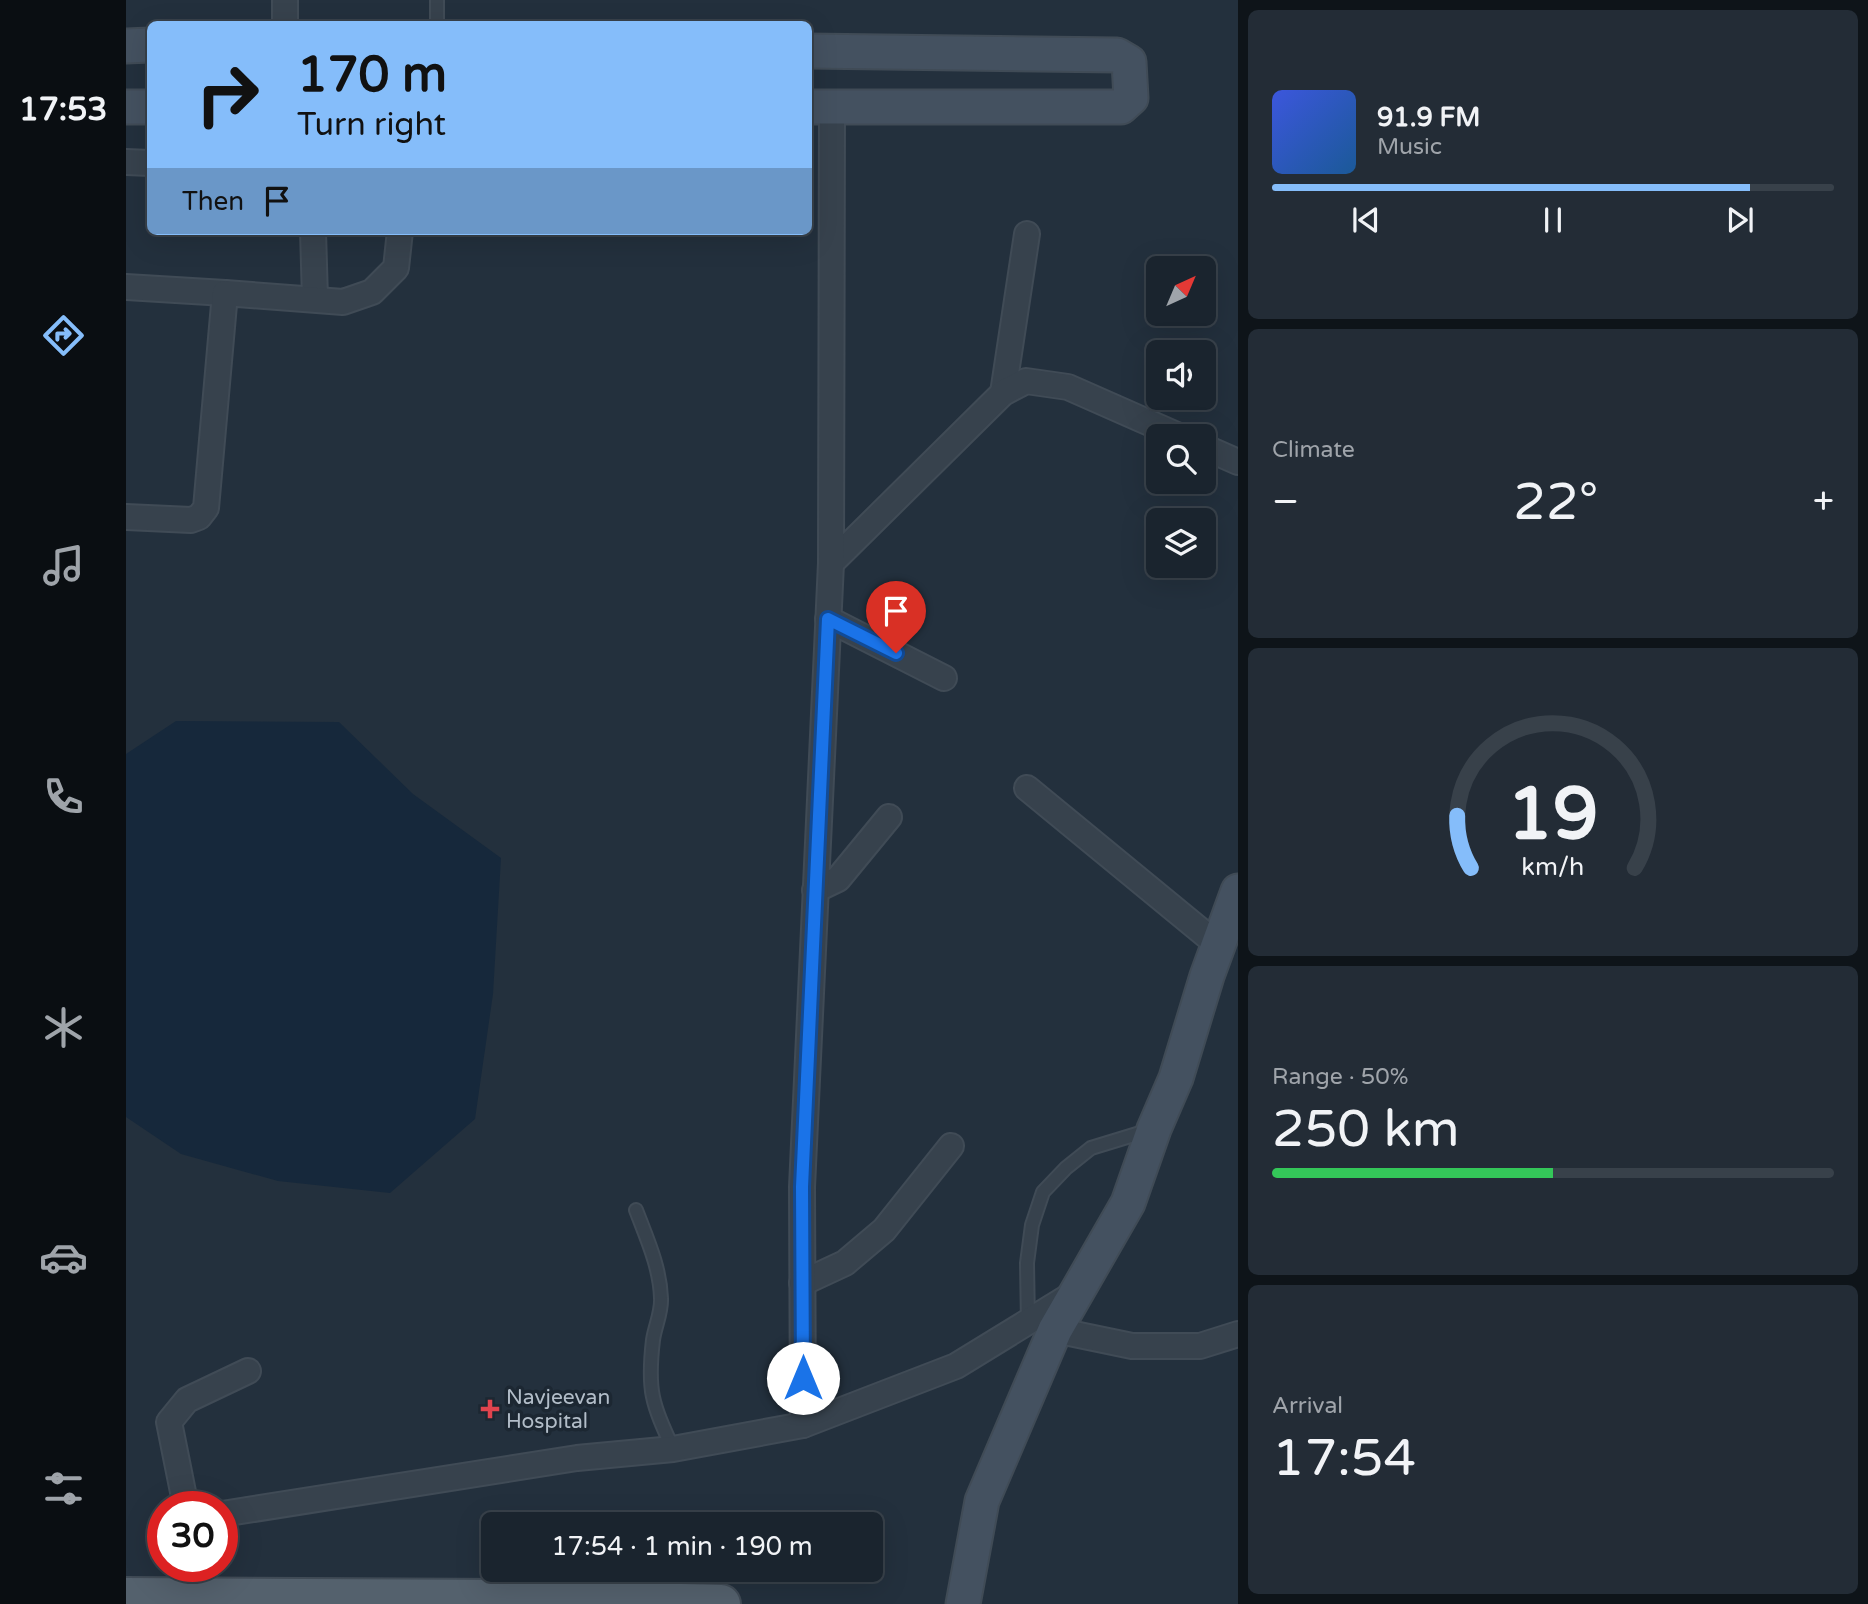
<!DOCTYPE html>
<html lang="en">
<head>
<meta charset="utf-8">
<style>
  :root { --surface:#1a242e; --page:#232c36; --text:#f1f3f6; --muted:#9fa4aa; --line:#38414a; --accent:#85bdfa }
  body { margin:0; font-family:"Varela Round",sans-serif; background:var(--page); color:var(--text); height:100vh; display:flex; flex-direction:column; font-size:26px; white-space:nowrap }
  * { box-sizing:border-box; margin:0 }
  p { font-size:23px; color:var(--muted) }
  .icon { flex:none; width:38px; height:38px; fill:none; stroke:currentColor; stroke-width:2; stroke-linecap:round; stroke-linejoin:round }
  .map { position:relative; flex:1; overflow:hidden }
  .drawer { display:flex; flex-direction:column; gap:10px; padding:10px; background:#0e1419; width:630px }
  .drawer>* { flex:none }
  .hud { position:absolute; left:21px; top:21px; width:665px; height:214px; border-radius:10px; box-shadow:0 7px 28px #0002,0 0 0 2px var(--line); background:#85bdfa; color:#111; overflow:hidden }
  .needle { width:46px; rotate:44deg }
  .buttons { position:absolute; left:1020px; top:256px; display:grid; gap:14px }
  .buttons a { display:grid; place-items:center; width:70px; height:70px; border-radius:10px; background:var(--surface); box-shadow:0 7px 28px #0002,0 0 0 2px var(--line); font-size:35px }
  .speed { position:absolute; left:21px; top:1491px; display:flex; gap:14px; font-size:35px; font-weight:700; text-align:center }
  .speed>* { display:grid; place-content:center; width:91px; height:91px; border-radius:50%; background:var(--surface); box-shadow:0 7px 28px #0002,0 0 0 2px var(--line); line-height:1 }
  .speed .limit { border:10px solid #d22; background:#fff; color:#111 }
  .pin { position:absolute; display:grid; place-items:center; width:60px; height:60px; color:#fff; margin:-72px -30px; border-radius:50% 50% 50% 0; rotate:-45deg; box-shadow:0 0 7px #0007 }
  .pin .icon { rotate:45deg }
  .me { position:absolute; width:77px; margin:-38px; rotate:0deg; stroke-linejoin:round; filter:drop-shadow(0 0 5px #0008) }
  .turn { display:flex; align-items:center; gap:24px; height:147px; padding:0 35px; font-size:32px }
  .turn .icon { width:91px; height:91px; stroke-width:2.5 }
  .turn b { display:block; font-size:49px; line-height:60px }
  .then { display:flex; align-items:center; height:66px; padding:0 35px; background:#0003; gap:14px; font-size:26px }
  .big { font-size:52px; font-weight:600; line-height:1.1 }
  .drawer .card { flex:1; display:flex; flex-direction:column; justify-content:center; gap:10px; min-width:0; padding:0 24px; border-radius:10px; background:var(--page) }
  .drawer .dial { align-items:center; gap:0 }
  .dial svg { height:182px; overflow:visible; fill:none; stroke:var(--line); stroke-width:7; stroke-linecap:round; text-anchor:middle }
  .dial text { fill:var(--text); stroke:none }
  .song { display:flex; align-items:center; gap:21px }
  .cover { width:84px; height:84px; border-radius:10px; background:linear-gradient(135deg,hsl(230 70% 55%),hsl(210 70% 35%)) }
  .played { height:7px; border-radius:4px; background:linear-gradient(90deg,var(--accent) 85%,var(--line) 85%) }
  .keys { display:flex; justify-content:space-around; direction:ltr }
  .heat { display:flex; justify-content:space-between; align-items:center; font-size:38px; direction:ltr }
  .charge { height:10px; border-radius:5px; background:linear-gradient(90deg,#34c759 50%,var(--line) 0) }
  .trip { position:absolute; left:355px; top:1512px; width:402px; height:70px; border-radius:10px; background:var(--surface); box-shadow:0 7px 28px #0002,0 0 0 2px var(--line); font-weight:600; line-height:70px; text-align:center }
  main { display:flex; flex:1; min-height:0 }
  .menu { display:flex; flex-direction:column; width:126px; justify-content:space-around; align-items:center; background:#0a0e12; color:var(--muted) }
  .menu .icon { width:49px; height:49px }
  .menu .selected { color:var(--accent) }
  .menu b { font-size:32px; color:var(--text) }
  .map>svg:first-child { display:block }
  .water { fill:#16283b }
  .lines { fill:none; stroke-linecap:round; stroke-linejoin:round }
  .lane-casing { stroke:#404b56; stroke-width:16 }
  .street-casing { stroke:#404b56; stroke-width:28 }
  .secondary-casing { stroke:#404b56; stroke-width:37 }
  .primary-casing { stroke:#404b56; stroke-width:42 }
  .lane { stroke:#37424d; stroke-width:12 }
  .street { stroke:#37424d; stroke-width:24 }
  .secondary { stroke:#445160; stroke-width:33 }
  .primary { stroke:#54616d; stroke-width:38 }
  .route-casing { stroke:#114b97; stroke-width:18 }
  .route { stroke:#1a73e8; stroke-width:12 }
  .health-dot { fill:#e0444e; stroke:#1c2732; stroke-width:2.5 }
  .labels { text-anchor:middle; stroke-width:7; stroke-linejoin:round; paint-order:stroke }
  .poi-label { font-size:21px; fill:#b2bdc8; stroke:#1c2732; text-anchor:start }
</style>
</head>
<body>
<main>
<nav class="menu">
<b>17:53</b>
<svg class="icon selected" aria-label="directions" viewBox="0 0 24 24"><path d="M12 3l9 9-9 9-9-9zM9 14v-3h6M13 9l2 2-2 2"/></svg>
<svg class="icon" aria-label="music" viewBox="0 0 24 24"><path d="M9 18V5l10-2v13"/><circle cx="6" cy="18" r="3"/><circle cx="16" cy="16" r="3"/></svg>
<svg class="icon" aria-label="phone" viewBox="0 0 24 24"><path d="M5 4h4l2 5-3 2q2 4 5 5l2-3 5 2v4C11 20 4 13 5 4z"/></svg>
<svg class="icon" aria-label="climate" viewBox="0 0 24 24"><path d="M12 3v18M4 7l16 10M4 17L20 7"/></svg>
<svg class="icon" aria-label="car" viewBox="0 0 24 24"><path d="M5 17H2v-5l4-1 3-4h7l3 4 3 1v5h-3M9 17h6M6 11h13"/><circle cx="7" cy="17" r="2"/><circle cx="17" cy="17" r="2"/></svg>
<svg class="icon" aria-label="filters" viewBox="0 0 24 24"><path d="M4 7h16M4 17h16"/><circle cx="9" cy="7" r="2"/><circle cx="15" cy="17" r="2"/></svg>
</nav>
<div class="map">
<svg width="1112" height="1604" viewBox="0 0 1112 1604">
  <rect width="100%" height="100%" fill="#23303d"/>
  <!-- water -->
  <polygon class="water" points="50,721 213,722 287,794 375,858 367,994 349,1119 264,1193 152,1181 55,1154 0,1117 0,754"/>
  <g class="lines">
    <defs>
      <g id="lane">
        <polyline points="311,24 311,0"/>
        <path d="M510 1210C521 1239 534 1267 535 1298 536 1312 529 1326 527 1340 521 1391 526 1403 547 1449"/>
        <polyline points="902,1323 901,1263 906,1225 917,1192 940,1168 965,1148 1024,1130"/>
      </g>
      <g id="street">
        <polyline points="159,24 159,0"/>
        <polyline points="0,162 24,163"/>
        <polyline points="187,231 189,299"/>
        <polyline points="0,287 99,293"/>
        <polyline points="877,393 901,234"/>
        <polyline points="1078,447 1112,462"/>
        <polyline points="0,517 65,520 73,517 80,508 99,293 217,302 246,292 270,268 274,231"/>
        <polyline points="705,563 877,393 900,381 942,387 1053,436"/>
        <polyline points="702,619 818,678"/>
        <polyline points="901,788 1092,945"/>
        <polyline points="689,890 712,879 763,817"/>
        <polyline points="676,1283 719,1263 758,1230 825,1146"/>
        <polyline points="929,1330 1006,1346 1074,1346 1112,1334"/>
        <polyline points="677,1425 676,1187 705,563 706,106"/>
        <polyline points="60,1507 43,1422 61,1400 122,1371"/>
        <polyline points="96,1514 451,1458 547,1449 677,1425 830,1366 949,1293"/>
        <polyline points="57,1566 54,1596 60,1604"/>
      </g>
      <g id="secondary">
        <polyline points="0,46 24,45"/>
        <polyline points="682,51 991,55 1003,62 1005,98 995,107 682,107"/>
        <polyline points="0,107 24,107"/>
        <polyline points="837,1604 856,1501 929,1330 1002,1203 1028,1129 1050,1078 1081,976 1112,891"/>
      </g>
      <polyline id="primary" points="0,1597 397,1599 595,1604"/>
    </defs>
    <!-- lane casing -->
    <use href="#lane" class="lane-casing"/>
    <!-- street casing -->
    <use href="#street" class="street-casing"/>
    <!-- secondary casing -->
    <use href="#secondary" class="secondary-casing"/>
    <!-- primary casing -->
    <use href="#primary" class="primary-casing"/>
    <!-- lane -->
    <use href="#lane" class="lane"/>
    <!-- street -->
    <use href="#street" class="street"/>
    <!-- secondary -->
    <use href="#secondary" class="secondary"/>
    <!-- primary -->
    <use href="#primary" class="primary"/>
  </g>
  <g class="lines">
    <defs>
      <polyline id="route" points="677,1378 676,1187 702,619 770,653"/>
    </defs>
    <!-- route casing -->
    <use href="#route" class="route-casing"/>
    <!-- route -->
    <use href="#route" class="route"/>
  </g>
  <!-- markers -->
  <path class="health-dot" d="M360.5 1398.5h7v7h7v7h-7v7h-7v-7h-7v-7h7z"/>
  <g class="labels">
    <!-- poi labels -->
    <g class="poi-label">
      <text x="380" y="1404">Navjeevan<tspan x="380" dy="24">Hospital</tspan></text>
    </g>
  </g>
</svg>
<div class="buttons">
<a><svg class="needle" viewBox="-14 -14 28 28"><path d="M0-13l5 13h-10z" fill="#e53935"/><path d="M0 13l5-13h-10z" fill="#9fa4aa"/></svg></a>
<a><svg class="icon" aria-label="sound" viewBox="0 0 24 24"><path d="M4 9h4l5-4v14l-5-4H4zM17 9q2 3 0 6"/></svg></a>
<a><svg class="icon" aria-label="search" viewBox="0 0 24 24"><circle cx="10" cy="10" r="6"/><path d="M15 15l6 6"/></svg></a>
<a><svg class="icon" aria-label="layers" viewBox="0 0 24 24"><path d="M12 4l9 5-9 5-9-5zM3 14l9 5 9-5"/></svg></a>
</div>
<div class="speed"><div class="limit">30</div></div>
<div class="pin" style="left:770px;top:653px;background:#d93025"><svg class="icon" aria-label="arrive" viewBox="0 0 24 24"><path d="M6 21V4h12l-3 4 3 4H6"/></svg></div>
<svg class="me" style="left:677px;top:1378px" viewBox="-20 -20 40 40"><circle r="19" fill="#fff"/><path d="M0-13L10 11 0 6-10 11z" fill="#1a73e8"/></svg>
<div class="trip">17:54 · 1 min · 190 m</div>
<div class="hud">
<div class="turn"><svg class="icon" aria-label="right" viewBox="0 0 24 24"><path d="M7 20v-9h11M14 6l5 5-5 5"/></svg><div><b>170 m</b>Turn right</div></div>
<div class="then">Then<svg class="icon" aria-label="arrive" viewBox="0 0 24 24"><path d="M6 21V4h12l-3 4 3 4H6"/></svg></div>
</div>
</div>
<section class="drawer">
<div class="card">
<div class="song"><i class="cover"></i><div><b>91.9 FM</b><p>Music</p></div></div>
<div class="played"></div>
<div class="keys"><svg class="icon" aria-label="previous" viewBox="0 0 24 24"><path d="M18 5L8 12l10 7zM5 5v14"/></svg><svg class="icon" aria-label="pause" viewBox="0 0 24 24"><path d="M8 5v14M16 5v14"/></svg><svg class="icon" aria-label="next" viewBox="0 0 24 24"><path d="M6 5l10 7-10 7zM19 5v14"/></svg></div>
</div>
<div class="card"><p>Climate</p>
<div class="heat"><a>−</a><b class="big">22°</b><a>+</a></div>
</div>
<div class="card dial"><svg viewBox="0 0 100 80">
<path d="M14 69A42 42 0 1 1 86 69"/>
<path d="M14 69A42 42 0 0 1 8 46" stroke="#85bdfa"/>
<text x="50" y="56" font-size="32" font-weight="700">19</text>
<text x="50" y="72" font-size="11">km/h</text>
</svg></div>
<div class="card"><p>Range · 50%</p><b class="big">250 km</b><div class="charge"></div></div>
<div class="card"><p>Arrival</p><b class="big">17:54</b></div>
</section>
</main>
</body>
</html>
